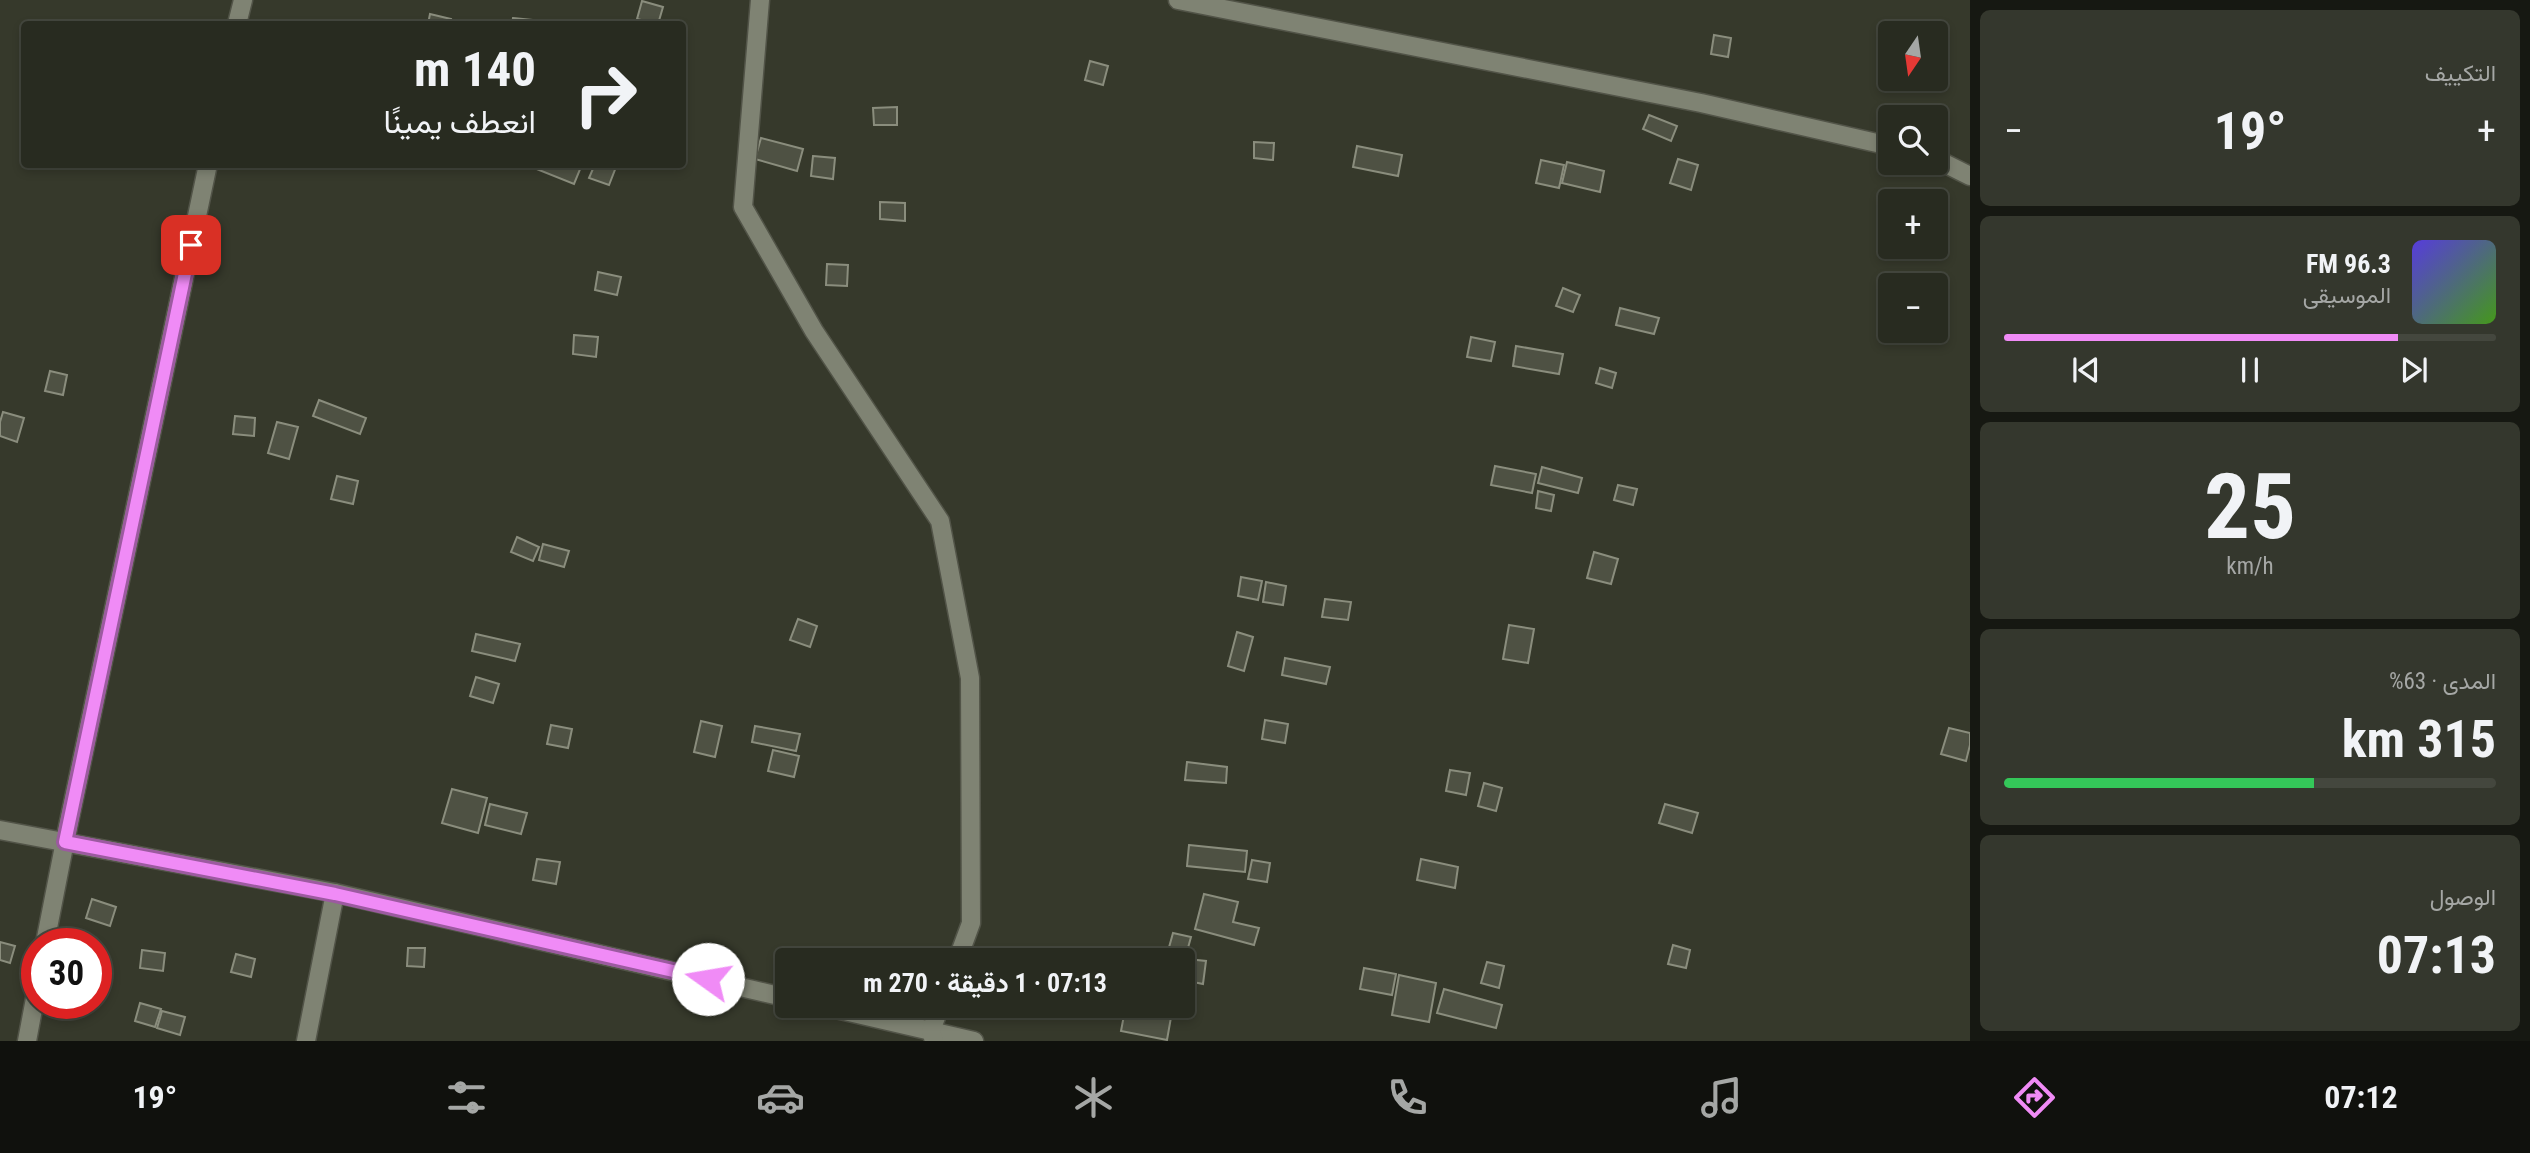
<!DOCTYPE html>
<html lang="ar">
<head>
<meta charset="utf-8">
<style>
  :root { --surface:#282b20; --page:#34372d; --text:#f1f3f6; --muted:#a5a7a5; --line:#44473e; --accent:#f08bf6 }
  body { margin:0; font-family:"Roboto Condensed",Vazirmatn,sans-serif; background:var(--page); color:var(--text); direction:rtl; height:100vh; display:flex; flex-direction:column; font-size:26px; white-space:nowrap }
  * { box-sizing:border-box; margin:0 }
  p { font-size:23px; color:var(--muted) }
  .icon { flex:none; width:38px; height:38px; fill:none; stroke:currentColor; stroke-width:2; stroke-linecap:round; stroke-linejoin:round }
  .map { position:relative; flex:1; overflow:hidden; direction:ltr }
  .sheet { display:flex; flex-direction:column; gap:10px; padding:10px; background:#161812; width:560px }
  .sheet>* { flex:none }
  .guide { position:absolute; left:21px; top:21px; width:665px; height:147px; border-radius:7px; box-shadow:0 4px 10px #0003,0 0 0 2px var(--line); direction:rtl; background:#282b20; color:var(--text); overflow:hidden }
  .needle { width:46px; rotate:193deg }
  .buttons { position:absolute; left:1878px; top:21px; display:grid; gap:14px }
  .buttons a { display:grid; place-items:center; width:70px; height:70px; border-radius:7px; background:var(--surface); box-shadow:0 4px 10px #0003,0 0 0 2px var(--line); font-size:35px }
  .speed { position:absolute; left:21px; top:928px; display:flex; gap:14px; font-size:35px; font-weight:700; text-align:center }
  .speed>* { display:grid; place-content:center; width:91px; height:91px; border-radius:50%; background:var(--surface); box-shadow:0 4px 10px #0003,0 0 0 2px var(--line); line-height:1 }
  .speed .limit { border:10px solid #d22; background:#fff; color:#111 }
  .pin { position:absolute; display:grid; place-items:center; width:60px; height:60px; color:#fff; margin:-30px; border-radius:14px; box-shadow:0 4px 10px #0006 }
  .me { position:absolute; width:77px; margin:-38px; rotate:283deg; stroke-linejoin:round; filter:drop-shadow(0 0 5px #0008) }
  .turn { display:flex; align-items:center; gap:24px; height:147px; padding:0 35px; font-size:32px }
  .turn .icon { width:91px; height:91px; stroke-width:2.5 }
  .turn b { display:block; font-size:49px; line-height:60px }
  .big { font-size:52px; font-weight:700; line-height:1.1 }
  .sheet .tile { flex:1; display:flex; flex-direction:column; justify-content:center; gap:10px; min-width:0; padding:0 24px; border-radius:10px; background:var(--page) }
  .sheet .dial { align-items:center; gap:0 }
  .dial b { font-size:91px; line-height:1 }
  .song { display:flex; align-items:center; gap:21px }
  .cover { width:84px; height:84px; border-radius:10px; background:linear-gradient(135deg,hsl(250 70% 55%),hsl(100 70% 35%)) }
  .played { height:7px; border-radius:4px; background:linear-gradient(90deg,var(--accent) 80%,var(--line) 80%) }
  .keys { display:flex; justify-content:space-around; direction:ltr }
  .heat { display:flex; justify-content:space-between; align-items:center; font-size:38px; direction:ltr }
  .charge { height:10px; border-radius:5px; background:linear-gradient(90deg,#34c759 63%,var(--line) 0) }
  .trip { position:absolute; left:775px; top:948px; width:420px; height:70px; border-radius:7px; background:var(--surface); box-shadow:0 4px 10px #0003,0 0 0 2px var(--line); font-weight:700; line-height:70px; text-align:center; direction:rtl }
  .menu { display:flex; height:112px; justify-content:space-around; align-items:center; background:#10110d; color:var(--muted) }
  .menu .icon { width:49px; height:49px }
  .menu .current { color:var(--accent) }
  .menu b { font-size:32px; color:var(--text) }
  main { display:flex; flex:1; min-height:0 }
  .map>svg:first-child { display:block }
  .building { fill:#4e5143; stroke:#8a8d7d; stroke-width:2 }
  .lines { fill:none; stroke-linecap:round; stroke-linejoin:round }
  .minor-casing { stroke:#525448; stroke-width:21 }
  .minor { stroke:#7f8373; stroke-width:18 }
  .route-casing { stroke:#9c5aa0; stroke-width:18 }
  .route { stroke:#f08bf6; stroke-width:12 }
</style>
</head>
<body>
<main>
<section class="sheet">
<div class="tile"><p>التكييف</p>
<div class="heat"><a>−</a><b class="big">19°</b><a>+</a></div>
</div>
<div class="tile">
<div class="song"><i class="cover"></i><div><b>96.3 FM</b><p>الموسيقى</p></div></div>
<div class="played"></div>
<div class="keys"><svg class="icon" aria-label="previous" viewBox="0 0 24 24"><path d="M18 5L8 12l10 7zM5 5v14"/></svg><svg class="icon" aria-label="pause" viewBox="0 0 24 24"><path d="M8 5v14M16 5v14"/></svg><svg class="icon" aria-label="next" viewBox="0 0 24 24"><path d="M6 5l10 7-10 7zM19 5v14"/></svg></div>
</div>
<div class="tile dial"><b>25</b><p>km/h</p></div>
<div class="tile"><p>المدى · 63%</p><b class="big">315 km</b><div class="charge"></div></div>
<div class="tile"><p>الوصول</p><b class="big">07:13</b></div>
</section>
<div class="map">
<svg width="1970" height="1041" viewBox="0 0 1970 1041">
  <rect width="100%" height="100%" fill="#36392b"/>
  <!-- building -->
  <g class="building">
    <polygon points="642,1 663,7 658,24 637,19"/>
    <polygon points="430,14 451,19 450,24 428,24"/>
    <polygon points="513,18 532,20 532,24 512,24"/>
    <polygon points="1714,35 1731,38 1728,57 1711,54"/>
    <polygon points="1090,61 1108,66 1103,85 1085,80"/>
    <polygon points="897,107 897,125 874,125 873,108"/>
    <polygon points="1649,115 1677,126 1671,141 1643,129"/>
    <polygon points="761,138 803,149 797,171 755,159"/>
    <polygon points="1254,142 1274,143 1273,160 1254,158"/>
    <polygon points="1357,146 1402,155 1398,176 1353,167"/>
    <polygon points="813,156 835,158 833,179 811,176"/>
    <polygon points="1678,159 1698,165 1691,190 1670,183"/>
    <polygon points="1541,160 1564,165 1559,188 1536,183"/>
    <polygon points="1567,162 1604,171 1600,192 1562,183"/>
    <polygon points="536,164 576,164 581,167 574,184 534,168"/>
    <polygon points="595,164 616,167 609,185 589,178"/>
    <polygon points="880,202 905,203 905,221 880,219"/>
    <polygon points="827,264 848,265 847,286 826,285"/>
    <polygon points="598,272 621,277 617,295 595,290"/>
    <polygon points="1563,288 1580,295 1573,312 1556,306"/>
    <polygon points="1620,308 1659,318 1654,334 1616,325"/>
    <polygon points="574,335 598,337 596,357 573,354"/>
    <polygon points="1471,337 1495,342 1491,361 1467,357"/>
    <polygon points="1516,346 1563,354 1559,374 1513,366"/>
    <polygon points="1600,368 1616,373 1612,388 1596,383"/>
    <polygon points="50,371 67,375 63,395 45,391"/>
    <polygon points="319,400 366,418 360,434 313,416"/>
    <polygon points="3,412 24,418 17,442 0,436 0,422"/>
    <polygon points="235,416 255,418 254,436 233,434"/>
    <polygon points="277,422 298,427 289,459 268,453"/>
    <polygon points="1495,466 1536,474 1532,493 1491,485"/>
    <polygon points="1542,467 1582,478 1578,493 1538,483"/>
    <polygon points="337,476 358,481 353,504 331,499"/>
    <polygon points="1618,485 1637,489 1633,505 1614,500"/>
    <polygon points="1538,491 1554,495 1551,511 1536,508"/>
    <polygon points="517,537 539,547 533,561 511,552"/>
    <polygon points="543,544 569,551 564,567 539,560"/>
    <polygon points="1594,552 1618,559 1611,584 1587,578"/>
    <polygon points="1241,577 1262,581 1258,600 1238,596"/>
    <polygon points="1266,582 1286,586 1283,605 1263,602"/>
    <polygon points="1325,599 1351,602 1348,620 1322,617"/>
    <polygon points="798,619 817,626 810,647 790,640"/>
    <polygon points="1509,625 1534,629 1528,663 1503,659"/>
    <polygon points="1237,632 1253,637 1244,671 1228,666"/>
    <polygon points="476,634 520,644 515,661 472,651"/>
    <polygon points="1285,658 1330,667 1326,684 1282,675"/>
    <polygon points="476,677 499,684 493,703 470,696"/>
    <polygon points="1265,720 1288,724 1285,743 1262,739"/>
    <polygon points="701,721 722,726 715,757 694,752"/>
    <polygon points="551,725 572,729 568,748 547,744"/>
    <polygon points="755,726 800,734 796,751 752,742"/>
    <polygon points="1949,728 1970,733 1970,745 1966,761 1941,754"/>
    <polygon points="773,750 799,756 794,777 768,771"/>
    <polygon points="1187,762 1227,767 1226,783 1185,780"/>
    <polygon points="1450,770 1470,773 1466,795 1446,791"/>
    <polygon points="1484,783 1502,788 1496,811 1478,806"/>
    <polygon points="452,789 487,798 478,833 442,823"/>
    <polygon points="490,804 527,813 521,834 485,825"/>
    <polygon points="1665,804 1698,813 1692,833 1659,823"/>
    <polygon points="1189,845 1247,851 1245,872 1187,866"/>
    <polygon points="537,859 560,862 556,884 533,880"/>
    <polygon points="1421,859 1458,867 1455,888 1417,880"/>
    <polygon points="1252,860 1270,863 1267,882 1248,879"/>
    <polygon points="1204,894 1238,902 1233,922 1259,928 1254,945 1195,929"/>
    <polygon points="92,899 116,907 110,926 86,918"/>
    <polygon points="1173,933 1191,937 1186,955 1168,951"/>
    <polygon points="0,942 15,946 10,963 0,960"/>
    <polygon points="1673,945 1690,950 1686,968 1668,964"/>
    <polygon points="408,948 425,948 424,967 407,966"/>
    <polygon points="142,950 165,953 163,971 140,968"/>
    <polygon points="236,954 255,959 251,977 231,972"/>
    <polygon points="1187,959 1206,961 1203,984 1183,980"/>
    <polygon points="1487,962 1504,966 1499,988 1481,983"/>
    <polygon points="1364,968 1396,974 1392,995 1360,989"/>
    <polygon points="1399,975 1436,983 1429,1022 1392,1015"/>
    <polygon points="1444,989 1502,1005 1496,1028 1437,1013"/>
    <polygon points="140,1003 161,1009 155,1027 135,1021"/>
    <polygon points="1152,1006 1173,1006 1167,1040 1121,1031 1125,1010 1151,1015"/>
    <polygon points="162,1011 185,1017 180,1035 157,1028"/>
  </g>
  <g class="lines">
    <defs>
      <g id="minor">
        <polyline points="760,0 743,207 814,331 940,521 970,678 971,923 957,961"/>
        <polyline points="1178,0 1701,103 1890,146"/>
        <polyline points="237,24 243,0"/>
        <polyline points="1936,159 1970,176"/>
        <polyline points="0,830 335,893 788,998"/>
        <polyline points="45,943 66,836 208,164"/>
        <polyline points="823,1006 974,1041"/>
        <polyline points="27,1041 37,988"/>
        <polyline points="306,1041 335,893"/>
        <polyline points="934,1041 931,1031 940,1006"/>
      </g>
    </defs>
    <!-- minor casing -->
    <use href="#minor" class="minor-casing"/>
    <!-- minor -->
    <use href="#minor" class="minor"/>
  </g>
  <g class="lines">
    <defs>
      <polyline id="route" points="191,245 65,842 335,894 708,979"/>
    </defs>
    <!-- route casing -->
    <use href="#route" class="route-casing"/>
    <!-- route -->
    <use href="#route" class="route"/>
  </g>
</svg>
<div class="buttons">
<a><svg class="needle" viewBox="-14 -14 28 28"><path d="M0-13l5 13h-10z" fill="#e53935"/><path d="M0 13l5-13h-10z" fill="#a5a7a5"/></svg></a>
<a><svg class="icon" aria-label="search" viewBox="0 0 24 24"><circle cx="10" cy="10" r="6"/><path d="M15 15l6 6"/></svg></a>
<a>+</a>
<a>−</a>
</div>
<div class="speed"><div class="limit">30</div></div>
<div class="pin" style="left:191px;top:245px;background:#d93025"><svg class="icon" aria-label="arrive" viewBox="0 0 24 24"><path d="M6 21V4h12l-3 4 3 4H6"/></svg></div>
<svg class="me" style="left:708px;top:979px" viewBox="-20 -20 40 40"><circle r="19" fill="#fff"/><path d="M0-13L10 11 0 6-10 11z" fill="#f08bf6"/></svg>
<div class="trip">07:13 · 1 دقيقة · 270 m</div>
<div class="guide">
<div class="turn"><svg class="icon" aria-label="right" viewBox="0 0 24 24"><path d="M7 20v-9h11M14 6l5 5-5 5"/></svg><div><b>140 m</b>انعطف يمينًا</div></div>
</div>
</div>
</main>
<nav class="menu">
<b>07:12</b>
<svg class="icon current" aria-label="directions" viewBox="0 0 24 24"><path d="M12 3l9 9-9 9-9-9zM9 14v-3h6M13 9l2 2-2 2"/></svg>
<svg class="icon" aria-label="music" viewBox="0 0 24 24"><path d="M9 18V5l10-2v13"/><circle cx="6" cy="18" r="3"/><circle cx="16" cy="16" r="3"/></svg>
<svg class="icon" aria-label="phone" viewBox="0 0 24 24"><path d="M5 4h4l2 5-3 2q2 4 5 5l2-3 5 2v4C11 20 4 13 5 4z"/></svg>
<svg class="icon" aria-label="climate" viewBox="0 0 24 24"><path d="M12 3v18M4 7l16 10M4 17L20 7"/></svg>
<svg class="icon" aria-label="car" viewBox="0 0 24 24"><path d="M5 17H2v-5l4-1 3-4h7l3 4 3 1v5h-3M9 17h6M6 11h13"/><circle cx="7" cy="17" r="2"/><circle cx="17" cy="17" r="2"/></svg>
<svg class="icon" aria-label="filters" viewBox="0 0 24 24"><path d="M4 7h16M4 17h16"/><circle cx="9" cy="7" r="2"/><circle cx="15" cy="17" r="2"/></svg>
<b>19°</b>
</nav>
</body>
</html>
